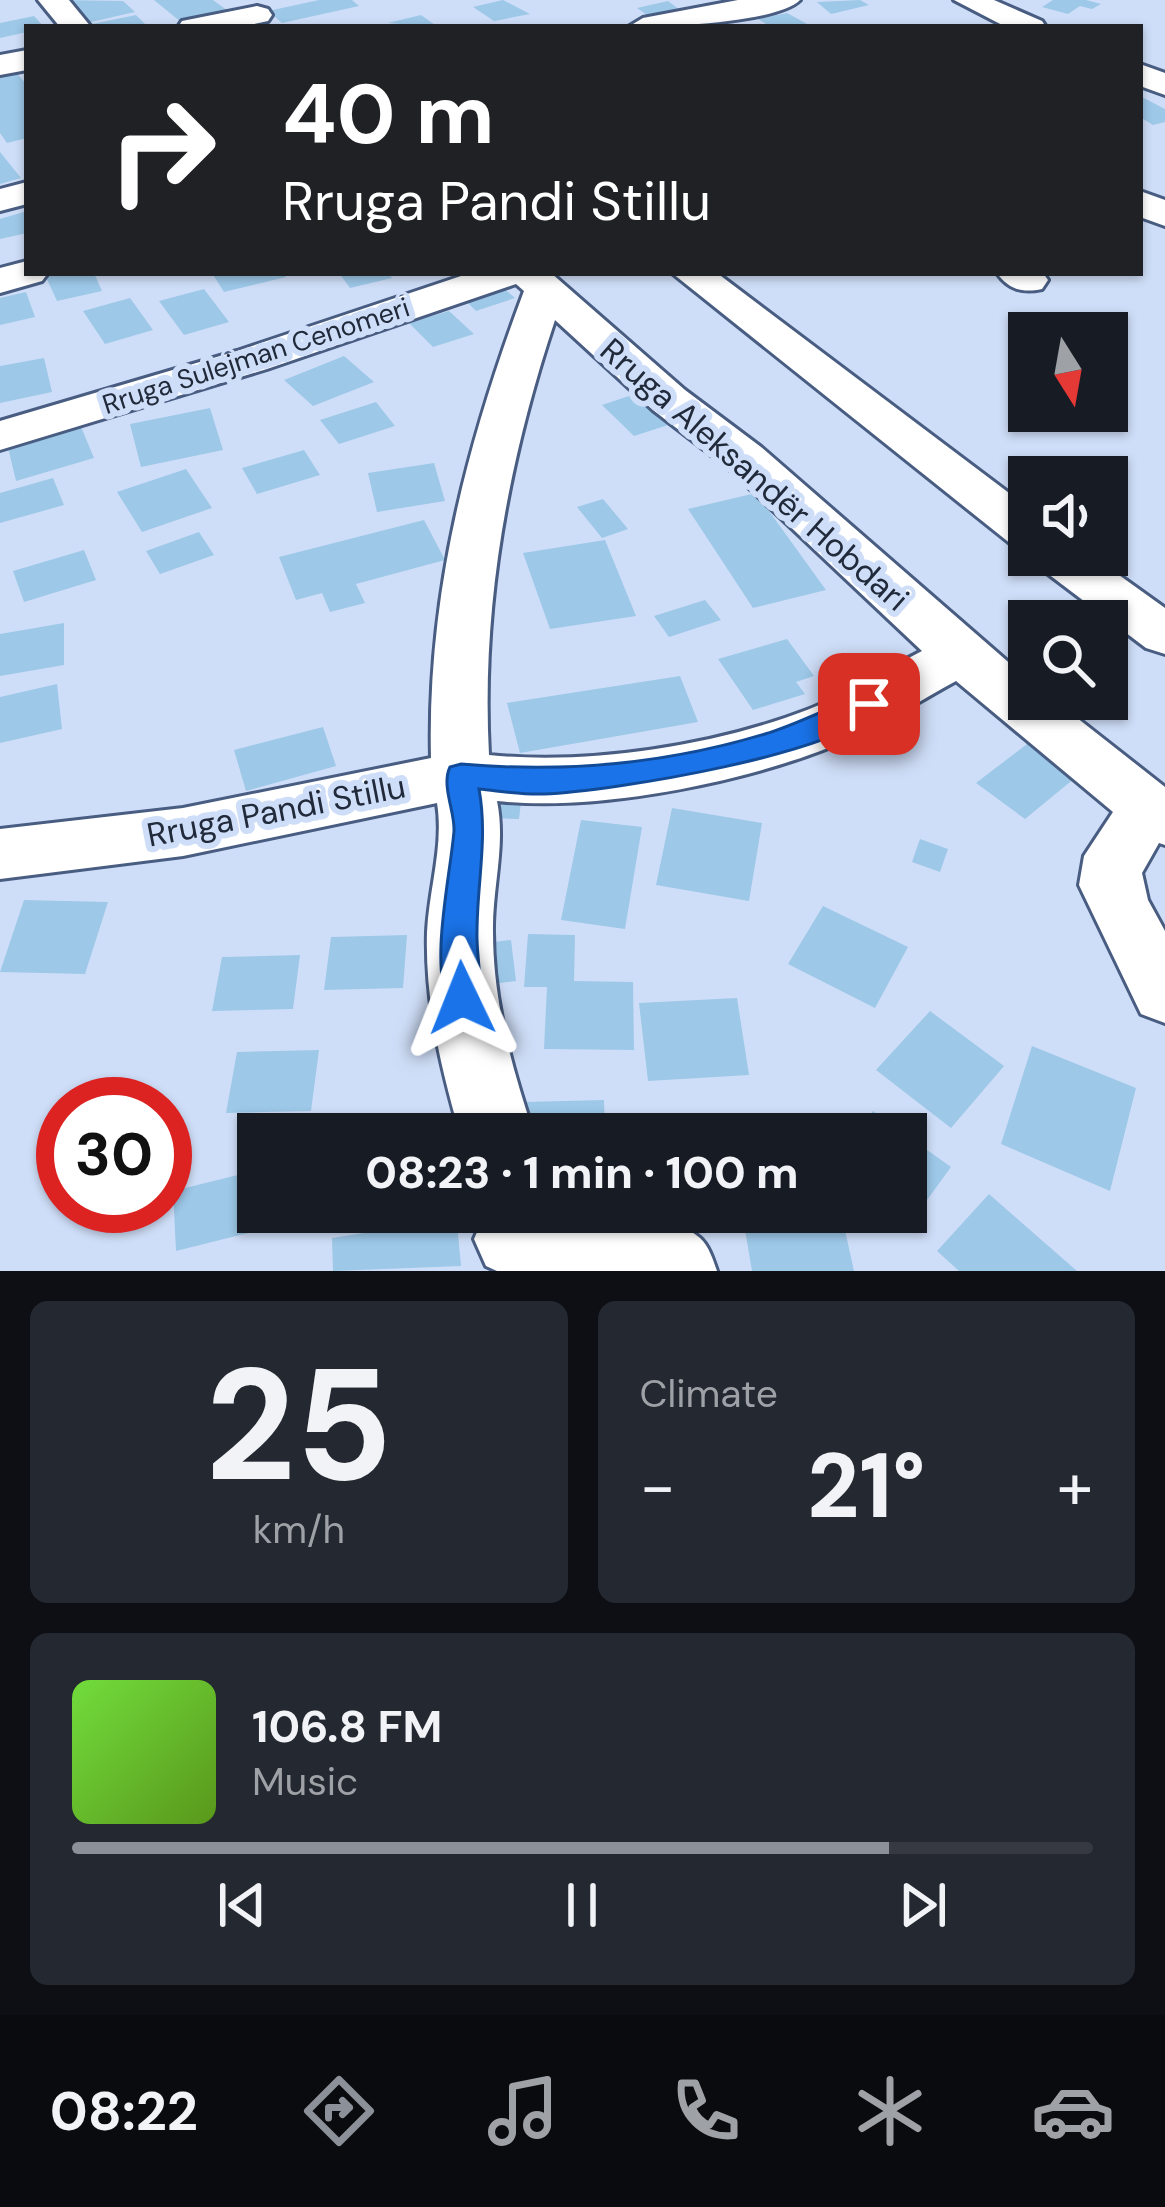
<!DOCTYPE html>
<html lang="en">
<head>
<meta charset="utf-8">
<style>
  :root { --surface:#171b24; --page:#242831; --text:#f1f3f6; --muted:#9ea1a6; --line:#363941; --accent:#8c9099 }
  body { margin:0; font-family:"DM Sans",sans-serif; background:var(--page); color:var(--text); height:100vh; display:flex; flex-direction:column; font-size:45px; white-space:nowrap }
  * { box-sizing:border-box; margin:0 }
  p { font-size:39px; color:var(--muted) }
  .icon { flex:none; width:66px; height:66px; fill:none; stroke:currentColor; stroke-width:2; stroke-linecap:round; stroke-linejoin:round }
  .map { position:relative; height:1271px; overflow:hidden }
  .drawer { display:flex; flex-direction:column; gap:30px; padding:30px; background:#0d0f14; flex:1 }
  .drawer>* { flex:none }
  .top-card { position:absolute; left:24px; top:24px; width:1119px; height:252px; border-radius:0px; box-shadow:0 3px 9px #0004; background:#202124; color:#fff; overflow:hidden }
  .needle { width:78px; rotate:169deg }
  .buttons { position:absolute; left:1008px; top:312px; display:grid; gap:24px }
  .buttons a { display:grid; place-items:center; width:120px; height:120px; border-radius:0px; background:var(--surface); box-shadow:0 3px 9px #0004; font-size:60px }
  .speed { position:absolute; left:36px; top:1077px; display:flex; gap:24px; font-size:60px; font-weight:700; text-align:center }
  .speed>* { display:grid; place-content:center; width:156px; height:156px; border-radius:50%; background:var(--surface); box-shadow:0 3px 9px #0004; line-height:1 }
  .speed .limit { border:18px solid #d22; background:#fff; color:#111 }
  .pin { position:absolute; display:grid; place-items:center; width:102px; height:102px; color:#fff; margin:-51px; border-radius:24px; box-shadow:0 6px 18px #0006 }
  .me { position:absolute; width:132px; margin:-66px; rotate:358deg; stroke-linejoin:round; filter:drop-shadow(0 0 9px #0008) }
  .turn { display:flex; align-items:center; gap:42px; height:252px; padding:0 60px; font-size:54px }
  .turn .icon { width:156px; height:156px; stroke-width:2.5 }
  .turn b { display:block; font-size:84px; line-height:102px }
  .big { font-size:90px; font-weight:800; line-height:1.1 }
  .drawer .widget { flex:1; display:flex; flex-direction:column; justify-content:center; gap:18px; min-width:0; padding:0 42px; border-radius:18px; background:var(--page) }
  .drawer .dial { align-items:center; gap:0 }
  .dial b { font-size:156px; line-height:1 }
  .song { display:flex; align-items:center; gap:36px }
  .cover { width:144px; height:144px; border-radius:18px; background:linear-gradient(135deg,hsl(100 70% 55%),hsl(90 70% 35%)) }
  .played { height:12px; border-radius:6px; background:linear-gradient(90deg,var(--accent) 80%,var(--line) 80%) }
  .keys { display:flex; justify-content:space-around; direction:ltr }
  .heat { display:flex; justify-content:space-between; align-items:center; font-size:66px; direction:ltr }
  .drawer .tiles { flex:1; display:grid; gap:30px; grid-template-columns:1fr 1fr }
  .widget:last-child { grid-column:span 2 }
  .trip { position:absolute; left:237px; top:1113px; width:690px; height:120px; border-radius:0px; background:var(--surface); box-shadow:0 3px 9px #0004; font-weight:800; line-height:120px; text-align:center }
  .tab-bar { display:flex; height:192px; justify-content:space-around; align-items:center; background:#090b0e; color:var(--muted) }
  .tab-bar .icon { width:84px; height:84px }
  .tab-bar .selected { color:var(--accent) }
  .tab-bar b { font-size:54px; color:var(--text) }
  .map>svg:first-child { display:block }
  .building { fill:#9dc8e8 }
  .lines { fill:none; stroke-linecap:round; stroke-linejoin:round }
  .minor-casing { stroke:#485d81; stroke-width:6 }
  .minor { fill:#fff; fill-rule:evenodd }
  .route { fill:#1a73e8; stroke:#114b97; stroke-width:3 }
  .labels { text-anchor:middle; stroke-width:12; stroke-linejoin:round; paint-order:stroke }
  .far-street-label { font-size:27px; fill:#212a3a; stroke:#cfdef8 }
  .street-label { font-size:33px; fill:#212a3a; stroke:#cfdef8 }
</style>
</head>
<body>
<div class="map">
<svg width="1165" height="1271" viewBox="0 0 1165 1271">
  <rect width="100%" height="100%" fill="#cfdef8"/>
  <!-- building -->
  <g class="building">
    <polygon points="59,0 123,1 135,12 82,24"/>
    <polygon points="154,0 213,0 228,11 181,22"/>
    <polygon points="319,0 352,0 359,6 282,23 268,11"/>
    <polygon points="503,0 530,14 494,21 473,7"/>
    <polygon points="860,0 869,5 831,14 817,2"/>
    <polygon points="1053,0 1086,0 1101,4 1092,9 1080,6 1068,14 1042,7"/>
    <polygon points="668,1 684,13 653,19 637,8"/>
    <polygon points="787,13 809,25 771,27 758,19"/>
    <polygon points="136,15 148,27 88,27 87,25"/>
    <polygon points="421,15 438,27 388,23"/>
    <polygon points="34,16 44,27 27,27 27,32 0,38 0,23"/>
    <polygon points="14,70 27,85 27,138 7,143 0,133 0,73"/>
    <polygon points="1140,96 1165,109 1165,122 1153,125 1140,117"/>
    <polygon points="0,152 21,178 0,184"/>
    <polygon points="27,211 27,233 0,239 0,219"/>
    <polygon points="63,273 94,273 102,291 57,301 46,277"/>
    <polygon points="212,273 283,273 286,277 224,292"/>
    <polygon points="339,273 388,273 392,278 350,288"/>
    <polygon points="499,284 515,298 476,311 461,296"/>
    <polygon points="204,289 229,322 184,335 159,301"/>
    <polygon points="26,292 35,317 0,325 0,298"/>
    <polygon points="130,298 153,330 105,344 83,311"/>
    <polygon points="449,311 474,334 433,347 409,323"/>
    <polygon points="344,356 374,382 313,406 284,380"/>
    <polygon points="44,358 52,392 0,403 0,366"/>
    <polygon points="635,394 668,425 634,436 602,405"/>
    <polygon points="376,402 395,426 339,444 320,420"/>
    <polygon points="210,408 223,450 141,467 130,424"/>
    <polygon points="79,422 94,458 16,481 6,439"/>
    <polygon points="304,450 320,475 257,494 242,468"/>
    <polygon points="434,463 445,501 377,512 368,473"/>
    <polygon points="186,469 212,508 142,532 117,492"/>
    <polygon points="53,478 64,505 0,523 0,493"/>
    <polygon points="756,493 826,590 753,608 688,509"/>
    <polygon points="603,499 628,529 602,538 577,507"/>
    <polygon points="424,520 445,560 356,584 365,603 330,612 322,593 296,600 279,557"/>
    <polygon points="199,532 214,555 160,574 146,551"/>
    <polygon points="605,540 636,616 550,629 523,553"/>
    <polygon points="84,550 96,580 24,602 13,571"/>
    <polygon points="705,600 721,620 669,637 654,616"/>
    <polygon points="64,623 64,665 0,676 0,634"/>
    <polygon points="787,639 814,676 796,682 805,694 753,710 718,659"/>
    <polygon points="680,676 698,722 520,753 507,703"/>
    <polygon points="57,684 62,729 0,743 0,697"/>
    <polygon points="323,727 336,766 246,791 234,750"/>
    <polygon points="1027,744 1075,778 1025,819 976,783"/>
    <polygon points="492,793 522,794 519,819 489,818"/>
    <polygon points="672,808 762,823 749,901 656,885"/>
    <polygon points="581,820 642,827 625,929 561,920"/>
    <polygon points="920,839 948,849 940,872 912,862"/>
    <polygon points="24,900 108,902 85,974 0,972"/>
    <polygon points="823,906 908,947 875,1008 788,964"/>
    <polygon points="528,934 575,935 574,981 633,982 634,1050 544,1049 547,987 524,987"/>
    <polygon points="407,935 403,988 324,990 331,937"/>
    <polygon points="511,940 516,981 483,985 478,944"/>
    <polygon points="300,955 293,1009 212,1011 222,957"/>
    <polygon points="737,998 749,1075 648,1081 639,1003"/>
    <polygon points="930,1011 1004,1066 951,1128 876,1070"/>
    <polygon points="1032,1046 1136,1088 1110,1191 1001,1144"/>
    <polygon points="319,1050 311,1111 226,1113 237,1052"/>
    <polygon points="604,1100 605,1134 524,1134 525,1102"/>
    <polygon points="873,1111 905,1134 855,1134"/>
    <polygon points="713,1113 803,1123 803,1134 711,1134"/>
    <polygon points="906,1135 951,1167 911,1222 898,1212 906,1212"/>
    <polygon points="250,1172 256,1231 176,1251 173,1191"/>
    <polygon points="989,1194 1077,1271 959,1271 937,1251"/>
    <polygon points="370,1212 456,1212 461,1266 333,1271 332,1238 371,1232"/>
    <polygon points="742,1212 841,1212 854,1271 752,1271"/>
  </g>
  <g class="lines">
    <defs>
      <g id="minor">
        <polygon points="38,0 69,0 91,27 60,27"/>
        <path d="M738 0H800C777 23 663 27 628 27L643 18Z"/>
        <polygon points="954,0 994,0 1042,21 1046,27 1006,27"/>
        <polygon points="257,6 268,9 272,15 268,21 241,27 178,27 182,21"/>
        <polygon points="27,50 27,70 0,75 0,55"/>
        <polygon points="1140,64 1165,73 1165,95 1140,86"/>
        <polygon points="27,182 27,204 0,211 0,189"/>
        <polygon points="1140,191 1165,200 1165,226 1140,217"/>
        <polygon points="27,261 27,273 48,273 42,281 0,293 0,268"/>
        <path d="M470 273H551L685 390 761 447 1029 680V699H1053L1165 787V845L1159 843 1142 873 1148 900 1165 931V1023L1141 1014 1079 885 1084 856 1113 812 956 681C921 700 886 723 850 739 754 781 601 812 497 801 506 845 492 889 493 932 493 1002 512 1068 534 1134H460C441 1068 425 1002 427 932 429 889 444 846 437 803L183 856 0 879V829L183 808 431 758C427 595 467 443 524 291L516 284 267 369 0 450V421L237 351ZM555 320 653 410 727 467 922 651C884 670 846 695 807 710 713 746 589 765 489 755 481 606 508 461 555 320Z"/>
        <polygon points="672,273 717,273 1029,508 1029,549 1011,544"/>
        <path d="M997 273H1043L1048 280 1042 289C1023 293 1009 290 997 273Z"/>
        <polygon points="1032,555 1091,555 1165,608 1165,654 1146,648 1039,567"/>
        <path d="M486 1212C535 1212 663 1204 700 1238 709 1246 713 1260 717 1271H497L486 1266 474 1239Z"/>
      </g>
    </defs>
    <!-- minor casing -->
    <use href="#minor" class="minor-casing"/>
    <!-- minor -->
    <use href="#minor" class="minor"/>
  </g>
  <!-- route -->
  <path class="route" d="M869 694 880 697 884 704C852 753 606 792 544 794 523 795 500 791 479 789 488 838 477 883 477 932 476 957 485 986 474 1008L462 1013 450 1008C429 965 450 879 454 831 455 811 441 786 450 767L461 764C564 773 666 764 765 734 801 723 834 704 869 694Z"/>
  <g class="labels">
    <!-- far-street labels -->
    <g class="far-street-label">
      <text transform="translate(256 356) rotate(-18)" y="9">Rruga Sulejman Cenomeri</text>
    </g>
    <!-- street labels -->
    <g class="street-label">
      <text transform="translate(755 474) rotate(41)" y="12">Rruga Aleksandër Hobdari</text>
      <text transform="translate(276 810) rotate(-11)" y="12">Rruga Pandi Stillu</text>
    </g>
  </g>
</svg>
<div class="buttons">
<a><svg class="needle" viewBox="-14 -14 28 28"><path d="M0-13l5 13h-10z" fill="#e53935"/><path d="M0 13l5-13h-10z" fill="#9ea1a6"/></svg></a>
<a><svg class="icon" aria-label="sound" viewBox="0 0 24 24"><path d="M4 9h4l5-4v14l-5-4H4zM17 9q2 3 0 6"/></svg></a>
<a><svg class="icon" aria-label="search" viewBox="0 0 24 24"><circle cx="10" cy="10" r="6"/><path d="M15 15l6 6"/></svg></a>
</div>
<div class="speed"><div class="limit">30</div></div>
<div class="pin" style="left:869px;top:704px;background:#d93025"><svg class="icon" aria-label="arrive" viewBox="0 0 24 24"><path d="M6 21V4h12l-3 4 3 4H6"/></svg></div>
<svg class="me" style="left:462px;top:998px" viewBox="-20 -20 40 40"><path d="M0-17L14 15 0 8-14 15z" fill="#1a73e8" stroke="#fff" stroke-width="4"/></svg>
<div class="trip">08:23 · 1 min · 100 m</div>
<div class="top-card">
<div class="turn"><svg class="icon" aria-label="right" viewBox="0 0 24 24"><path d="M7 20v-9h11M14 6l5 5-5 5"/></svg><div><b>40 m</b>Rruga Pandi Stillu</div></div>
</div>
</div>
<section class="drawer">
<div class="tiles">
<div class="widget dial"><b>25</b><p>km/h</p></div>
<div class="widget"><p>Climate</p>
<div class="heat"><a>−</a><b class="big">21°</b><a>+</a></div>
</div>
<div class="widget">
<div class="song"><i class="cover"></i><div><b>106.8 FM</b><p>Music</p></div></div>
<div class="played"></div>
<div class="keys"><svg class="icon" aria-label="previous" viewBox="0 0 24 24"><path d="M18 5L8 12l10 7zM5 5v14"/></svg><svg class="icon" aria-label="pause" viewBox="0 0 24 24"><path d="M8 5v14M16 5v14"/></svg><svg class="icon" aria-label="next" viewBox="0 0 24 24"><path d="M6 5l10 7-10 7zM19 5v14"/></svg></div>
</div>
</div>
</section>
<nav class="tab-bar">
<b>08:22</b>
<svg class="icon selected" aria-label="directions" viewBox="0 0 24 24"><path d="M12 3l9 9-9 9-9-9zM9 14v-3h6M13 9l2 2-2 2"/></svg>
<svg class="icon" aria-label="music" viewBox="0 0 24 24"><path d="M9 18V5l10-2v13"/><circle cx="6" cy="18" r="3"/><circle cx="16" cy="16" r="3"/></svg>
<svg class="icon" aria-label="phone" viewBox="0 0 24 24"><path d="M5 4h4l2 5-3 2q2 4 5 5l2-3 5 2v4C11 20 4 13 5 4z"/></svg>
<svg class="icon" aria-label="climate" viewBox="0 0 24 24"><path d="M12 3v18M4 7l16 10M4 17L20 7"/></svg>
<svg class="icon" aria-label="car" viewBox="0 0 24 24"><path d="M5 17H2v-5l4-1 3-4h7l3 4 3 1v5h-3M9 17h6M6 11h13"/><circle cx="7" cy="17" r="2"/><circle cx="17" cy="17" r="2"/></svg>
</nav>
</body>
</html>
